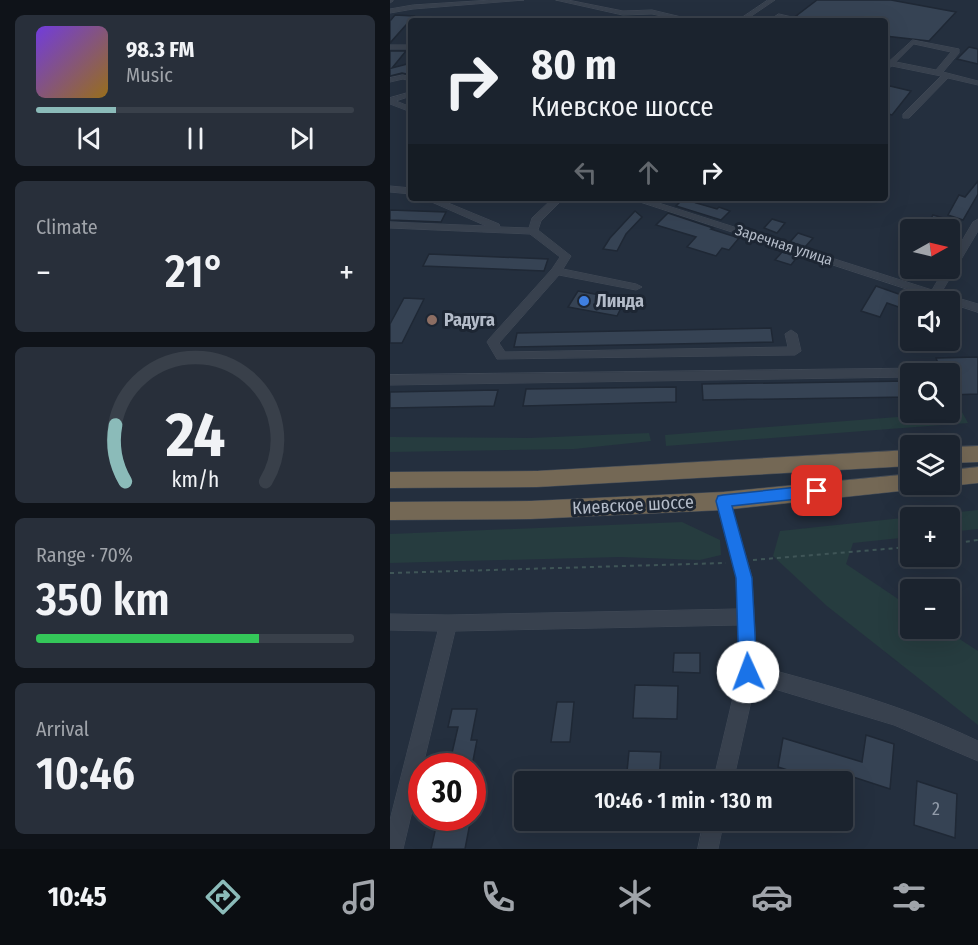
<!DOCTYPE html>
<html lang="en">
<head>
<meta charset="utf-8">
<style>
  :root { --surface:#1b232e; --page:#282f3a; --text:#f1f3f6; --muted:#a0a4aa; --line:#39404a; --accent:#8bbbb9 }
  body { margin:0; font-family:"Fira Sans Condensed",sans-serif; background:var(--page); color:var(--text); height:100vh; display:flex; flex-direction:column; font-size:22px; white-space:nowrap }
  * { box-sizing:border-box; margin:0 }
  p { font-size:20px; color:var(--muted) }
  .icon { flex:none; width:33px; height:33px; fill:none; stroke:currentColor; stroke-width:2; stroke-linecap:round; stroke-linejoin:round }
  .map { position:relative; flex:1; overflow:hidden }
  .side { display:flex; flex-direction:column; gap:15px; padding:15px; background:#0f1319; width:390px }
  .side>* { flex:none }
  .hud { position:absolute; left:18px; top:18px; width:480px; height:183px; border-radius:6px; box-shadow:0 6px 24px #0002,0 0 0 2px var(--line); background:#1b232e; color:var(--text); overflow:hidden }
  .needle { width:39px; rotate:82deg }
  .tools { position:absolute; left:510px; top:219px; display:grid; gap:12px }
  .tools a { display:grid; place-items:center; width:60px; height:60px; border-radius:6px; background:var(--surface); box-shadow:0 6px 24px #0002,0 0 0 2px var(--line); font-size:30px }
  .speed { position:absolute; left:18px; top:753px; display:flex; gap:12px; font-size:30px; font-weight:700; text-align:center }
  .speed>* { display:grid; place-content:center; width:78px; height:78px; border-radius:50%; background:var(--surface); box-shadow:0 6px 24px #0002,0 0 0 2px var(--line); line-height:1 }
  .speed .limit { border:9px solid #d22; background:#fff; color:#111 }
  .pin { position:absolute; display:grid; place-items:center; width:51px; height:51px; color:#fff; margin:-26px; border-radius:12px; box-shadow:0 3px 9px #0006 }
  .me { position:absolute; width:66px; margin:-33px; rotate:358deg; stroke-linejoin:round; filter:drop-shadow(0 0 4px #0008) }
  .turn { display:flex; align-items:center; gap:21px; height:126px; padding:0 24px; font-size:27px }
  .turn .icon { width:78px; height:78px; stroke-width:2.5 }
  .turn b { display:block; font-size:42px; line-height:51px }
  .lanes { display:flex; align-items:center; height:57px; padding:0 24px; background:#0003; justify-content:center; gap:30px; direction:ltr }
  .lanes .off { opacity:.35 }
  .big { font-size:45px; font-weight:600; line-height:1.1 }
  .side .widget { flex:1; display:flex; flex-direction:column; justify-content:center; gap:9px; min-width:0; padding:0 21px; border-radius:9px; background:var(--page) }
  .side .dial { align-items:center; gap:0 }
  .dial svg { height:156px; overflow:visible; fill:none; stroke:var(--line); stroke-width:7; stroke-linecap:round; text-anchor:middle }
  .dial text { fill:var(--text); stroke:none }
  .song { display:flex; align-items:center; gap:18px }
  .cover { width:72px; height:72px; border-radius:9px; background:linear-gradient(135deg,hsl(260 70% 55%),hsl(40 70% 35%)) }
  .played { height:6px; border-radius:3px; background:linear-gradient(90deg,var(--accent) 25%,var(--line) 25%) }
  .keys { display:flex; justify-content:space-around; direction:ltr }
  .heat { display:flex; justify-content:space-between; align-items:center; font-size:33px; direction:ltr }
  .charge { height:9px; border-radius:4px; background:linear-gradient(90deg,#34c759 70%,var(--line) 0) }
  .trip { position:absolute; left:124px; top:771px; width:339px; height:60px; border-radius:6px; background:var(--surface); box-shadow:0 6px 24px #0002,0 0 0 2px var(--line); font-weight:600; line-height:60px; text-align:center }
  .tab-bar { display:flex; height:96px; justify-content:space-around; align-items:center; background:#0b0e12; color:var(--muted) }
  .tab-bar .icon { width:42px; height:42px }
  .tab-bar .selected { color:var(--accent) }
  .tab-bar b { font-size:27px; color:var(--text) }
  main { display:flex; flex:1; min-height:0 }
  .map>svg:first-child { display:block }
  .green { fill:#263c3f }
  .building { fill:#364354; stroke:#1f2835; stroke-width:1.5 }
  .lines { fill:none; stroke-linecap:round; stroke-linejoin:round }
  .minor-casing { stroke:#414a57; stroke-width:1 }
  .highway-casing { stroke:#434c59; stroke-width:1 }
  .path { stroke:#3f5557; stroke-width:2; stroke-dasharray:4 4; stroke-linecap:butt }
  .minor { fill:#38414e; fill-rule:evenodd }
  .highway { fill:#746855; fill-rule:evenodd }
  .route { fill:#1a73e8; stroke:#114b97; stroke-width:1.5 }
  .shop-dot { fill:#3f7fe0; stroke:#1d2633; stroke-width:2 }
  .education-dot { fill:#8d6e63; stroke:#1d2633; stroke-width:2 }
  .labels { text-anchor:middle; stroke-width:6; stroke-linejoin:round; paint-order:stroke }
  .far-street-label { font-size:15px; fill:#b4bcc9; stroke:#1d2633 }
  .poi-label { font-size:18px; font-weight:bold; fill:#b4bcc9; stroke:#1d2633; text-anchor:start }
  .street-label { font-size:18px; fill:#b4bcc9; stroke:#1d2633 }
  .near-number-label { font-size:18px; fill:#929caa }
</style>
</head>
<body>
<main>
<section class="side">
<div class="widget">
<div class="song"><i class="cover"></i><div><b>98.3 FM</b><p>Music</p></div></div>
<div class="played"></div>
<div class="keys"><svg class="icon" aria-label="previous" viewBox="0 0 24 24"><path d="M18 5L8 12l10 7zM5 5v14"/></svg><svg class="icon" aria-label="pause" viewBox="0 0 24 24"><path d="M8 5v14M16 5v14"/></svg><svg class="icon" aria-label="next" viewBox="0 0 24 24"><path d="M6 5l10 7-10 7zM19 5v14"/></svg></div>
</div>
<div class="widget"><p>Climate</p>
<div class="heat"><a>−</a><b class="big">21°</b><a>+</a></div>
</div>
<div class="widget dial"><svg viewBox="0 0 100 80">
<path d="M14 69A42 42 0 1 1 86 69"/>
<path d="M14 69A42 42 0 0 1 9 40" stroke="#8bbbb9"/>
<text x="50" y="56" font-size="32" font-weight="700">24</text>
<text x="50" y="72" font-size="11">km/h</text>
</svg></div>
<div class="widget"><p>Range · 70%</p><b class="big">350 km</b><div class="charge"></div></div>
<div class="widget"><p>Arrival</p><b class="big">10:46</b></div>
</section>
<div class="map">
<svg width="588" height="849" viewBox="0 0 588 849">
  <rect width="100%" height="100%" fill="#242f3e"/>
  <!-- green -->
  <g class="green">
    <polygon points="572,412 578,423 276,446 275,435"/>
    <polygon points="259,433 261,441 184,449 0,452 0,437 140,438"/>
    <polygon points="588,510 588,529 560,532 560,518 520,518 520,537 463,543 456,564 520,607 520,628 554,629 588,651 588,725 437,606 383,556 390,531"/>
    <polygon points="292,522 330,540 331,555 310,560 230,557 0,563 0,534"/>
  </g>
  <!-- building -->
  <g class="building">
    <polygon points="427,0 501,0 566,12 539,41 495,36 495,21 423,21 406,16"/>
    <polygon points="5,15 24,16 0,43 0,21"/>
    <polygon points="579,47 588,49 588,64 567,59"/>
    <polygon points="0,51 16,51 2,68 21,63 21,75 12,73 0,76"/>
    <polygon points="500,86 521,91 502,115 495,113 495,92"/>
    <polygon points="588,181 588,194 573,220 558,215 569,195 575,197"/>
    <polygon points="294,198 308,201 306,203 327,209 329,207 340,211 331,220 286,206"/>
    <polygon points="0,210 56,212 51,222 0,220"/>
    <polygon points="245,211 252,217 236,234 227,251 213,249 220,238"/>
    <polygon points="278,213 323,228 321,229 349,238 339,250 332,248 326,256 297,247 306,237 266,225"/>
    <polygon points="543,215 560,220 554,230 537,225"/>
    <polygon points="382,219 395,223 387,233 374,228"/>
    <polygon points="408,233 423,238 415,247 400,242"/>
    <polygon points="393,251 408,256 401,265 385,260"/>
    <polygon points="39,254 158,259 154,271 33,266"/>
    <polygon points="486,286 520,298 520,311 497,303 490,317 471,311"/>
    <polygon points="188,291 210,295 209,297 234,302 227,316 178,307"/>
    <polygon points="14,298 34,299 12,343 0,343 0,324"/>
    <polygon points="381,328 383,342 124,347 127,333"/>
    <polygon points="588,357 588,394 560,395 560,374 552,374 546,358"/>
    <polygon points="520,381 520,397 313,400 312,384"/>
    <polygon points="286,387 286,402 133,406 136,389"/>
    <polygon points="108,390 104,406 0,408 0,392"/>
    <polygon points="284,653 310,653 310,673 283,672"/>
    <polygon points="245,685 288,686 287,719 243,718"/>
    <polygon points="167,702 184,702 180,742 161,742"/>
    <polygon points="62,709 87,709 81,740 87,740 82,766 59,766 68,727 58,727"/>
    <polygon points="476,735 504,744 500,789 457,775 456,782 435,782 388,767 393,738 472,762"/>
    <polygon points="239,751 271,752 269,782 236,782"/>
    <polygon points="527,781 567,794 565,838 524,825"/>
    <polygon points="48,818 81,818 75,849 41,849"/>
  </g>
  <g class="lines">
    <defs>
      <g id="minor">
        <polygon points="0,0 3,0 3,1 0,3"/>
        <polygon points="102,0 134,0 23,9 0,13 0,9 23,5"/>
        <polygon points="166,0 178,0 233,11 262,10 308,21 296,21 262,14 233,15"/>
        <polygon points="378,0 385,0 354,21 347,21"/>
        <polygon points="389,14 415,20 416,21 390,18 386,21 378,21"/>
        <path d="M523 40 569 49V53L553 72 588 81V85L558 78 519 118H513V114L551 76 502 66 495 70V60L499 61ZM524 44 561 52 546 70 506 62Z"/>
        <rect x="0" y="45" width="21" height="4"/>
        <polygon points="13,75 21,77 21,81 13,79 0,82 0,78"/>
        <polygon points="21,92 21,96 6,101 21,107 21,112 0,104 0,98"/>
        <polygon points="0,186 21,188 21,194 0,192"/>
        <polygon points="33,198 46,198 109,224 110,227 139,228 142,218 163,198 174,198 151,221 148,230 181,256 173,269 246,284 252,287 246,290 169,275 109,343 115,352 398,347 395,334 401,330 407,334 411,351 405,355 107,359 97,342 99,339 162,269 170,257 140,234 0,228 0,222 96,226"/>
        <polygon points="238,198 253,198 542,290 555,268 560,268 560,261 583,222 588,219 588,231 551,293 588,304 588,312"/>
        <polygon points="541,368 545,369 546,374 520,374 520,377 0,385 0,375"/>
        <path d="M333 495 338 497 340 501 362 577 367 666C442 686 517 707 588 741V761L504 725 365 683 343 782H323L349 672 348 625 65 631 13 849H0V820L48 631 0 630V614L58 615 347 609 346 577 326 501 328 497Z"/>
        <polygon points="314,820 334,820 328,849 308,849"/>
      </g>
      <g id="highway">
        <polygon points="588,446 588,462 560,463 560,447"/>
        <polygon points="520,450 520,466 147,487 0,488 0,472 147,471"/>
        <polygon points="588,467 588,483 560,486 554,484 560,484 560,470"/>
        <polygon points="520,474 520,484 529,484 527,488 520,490 333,510 141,519 0,520 0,502 141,501 333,492"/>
      </g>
    </defs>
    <!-- minor casing -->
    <use href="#minor" class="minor-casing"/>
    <!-- highway casing -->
    <use href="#highway" class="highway-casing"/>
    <!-- path -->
    <g class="path">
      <polyline points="560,544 588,540"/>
      <polyline points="363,560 520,547"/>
      <polyline points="0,573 336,563"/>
    </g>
    <!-- minor -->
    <use href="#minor" class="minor"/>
    <!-- highway -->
    <use href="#highway" class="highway"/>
  </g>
  <!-- route -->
  <polygon class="route" points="427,485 432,487 434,491 432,495 427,497 342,506 362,578 367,672 365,678 358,681 352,678 349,672 346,578 326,501 328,496 333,495"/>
  <!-- markers -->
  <circle class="shop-dot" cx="194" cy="301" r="6"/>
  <circle class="education-dot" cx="42" cy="320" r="6"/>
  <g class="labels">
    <!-- far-street labels -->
    <g class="far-street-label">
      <text transform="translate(394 245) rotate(18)" y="5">Заречная улица</text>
    </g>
    <!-- poi labels -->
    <g class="poi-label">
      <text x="206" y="307">Линда</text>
      <text x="54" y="326">Радуга</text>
    </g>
    <!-- street labels -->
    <g class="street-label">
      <text transform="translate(243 505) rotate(-3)" y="6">Киевское шоссе</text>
    </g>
    <!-- near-number labels -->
    <g class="near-number-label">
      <text x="546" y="815">2</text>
    </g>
  </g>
</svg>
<div class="tools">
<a><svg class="needle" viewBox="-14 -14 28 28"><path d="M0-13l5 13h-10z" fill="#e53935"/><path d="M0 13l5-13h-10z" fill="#a0a4aa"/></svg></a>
<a><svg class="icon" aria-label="sound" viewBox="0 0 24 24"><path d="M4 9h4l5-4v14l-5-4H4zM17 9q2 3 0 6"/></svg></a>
<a><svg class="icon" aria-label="search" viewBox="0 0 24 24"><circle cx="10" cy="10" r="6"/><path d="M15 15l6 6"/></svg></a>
<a><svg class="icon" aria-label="layers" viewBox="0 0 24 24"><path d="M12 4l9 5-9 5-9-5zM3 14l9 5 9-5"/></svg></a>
<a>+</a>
<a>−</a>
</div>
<div class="speed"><div class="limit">30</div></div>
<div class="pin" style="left:427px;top:491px;background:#d93025"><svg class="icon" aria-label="arrive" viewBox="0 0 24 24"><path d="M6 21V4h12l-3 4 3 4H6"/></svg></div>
<svg class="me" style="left:358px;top:672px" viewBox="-20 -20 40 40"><circle r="19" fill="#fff"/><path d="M0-13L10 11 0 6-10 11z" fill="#1a73e8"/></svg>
<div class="trip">10:46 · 1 min · 130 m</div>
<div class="hud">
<div class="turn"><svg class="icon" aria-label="right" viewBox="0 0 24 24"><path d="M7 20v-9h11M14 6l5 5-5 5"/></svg><div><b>80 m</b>Киевское шоссе</div></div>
<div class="lanes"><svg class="icon off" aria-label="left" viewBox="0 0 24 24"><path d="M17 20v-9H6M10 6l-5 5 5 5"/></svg><svg class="icon off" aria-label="ahead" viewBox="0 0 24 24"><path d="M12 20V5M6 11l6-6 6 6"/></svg><svg class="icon" aria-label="right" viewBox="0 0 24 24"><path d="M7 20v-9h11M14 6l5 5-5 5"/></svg></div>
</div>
</div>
</main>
<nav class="tab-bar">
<b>10:45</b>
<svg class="icon selected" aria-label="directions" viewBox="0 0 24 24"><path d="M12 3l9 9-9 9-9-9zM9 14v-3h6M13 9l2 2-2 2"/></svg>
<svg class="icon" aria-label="music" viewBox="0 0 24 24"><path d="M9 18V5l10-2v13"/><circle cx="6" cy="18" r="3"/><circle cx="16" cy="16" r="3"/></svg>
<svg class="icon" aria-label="phone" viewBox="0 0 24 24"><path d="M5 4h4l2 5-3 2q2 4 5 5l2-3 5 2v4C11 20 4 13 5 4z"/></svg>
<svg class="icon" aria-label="climate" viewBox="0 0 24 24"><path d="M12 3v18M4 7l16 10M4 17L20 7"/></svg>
<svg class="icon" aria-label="car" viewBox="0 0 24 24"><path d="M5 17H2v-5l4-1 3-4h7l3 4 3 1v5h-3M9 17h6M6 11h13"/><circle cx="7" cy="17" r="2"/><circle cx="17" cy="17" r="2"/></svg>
<svg class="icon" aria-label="filters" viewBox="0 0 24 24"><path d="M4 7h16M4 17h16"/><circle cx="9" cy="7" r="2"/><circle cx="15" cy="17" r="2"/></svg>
</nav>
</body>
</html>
